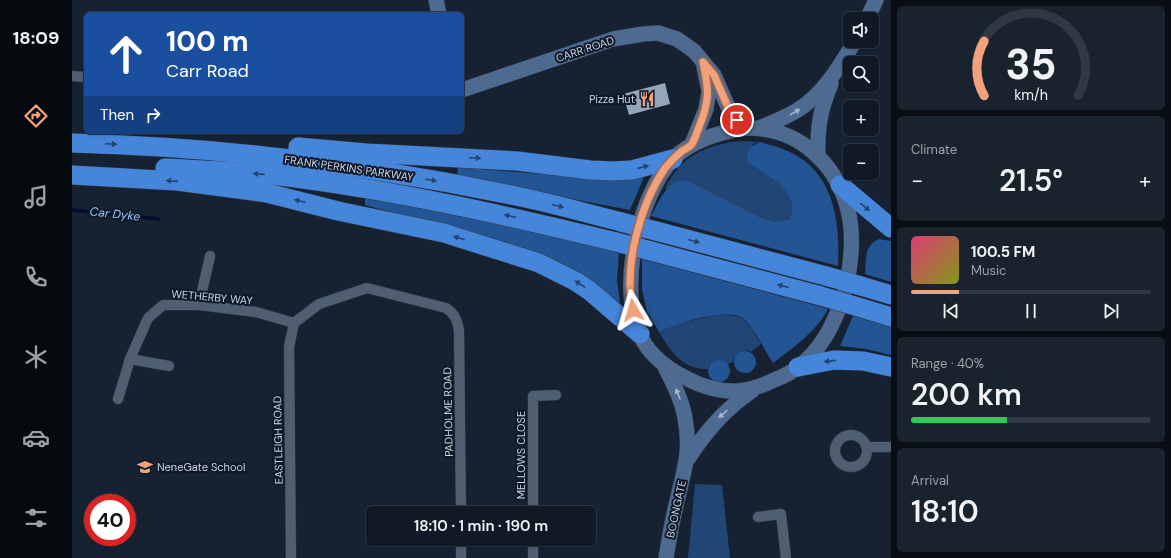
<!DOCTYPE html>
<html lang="en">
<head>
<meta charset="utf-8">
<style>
  :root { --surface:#101a26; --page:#19232e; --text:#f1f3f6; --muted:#9ca1a7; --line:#303843; --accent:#f1a17b }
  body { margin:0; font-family:"DM Sans",sans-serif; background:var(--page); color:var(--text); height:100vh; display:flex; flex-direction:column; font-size:15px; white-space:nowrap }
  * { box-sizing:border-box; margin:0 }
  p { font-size:13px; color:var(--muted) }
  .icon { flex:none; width:22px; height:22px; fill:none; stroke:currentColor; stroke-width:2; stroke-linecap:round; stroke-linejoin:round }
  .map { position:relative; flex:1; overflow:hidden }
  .sheet { display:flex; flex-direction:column; gap:6px; padding:6px; background:#090e15; width:280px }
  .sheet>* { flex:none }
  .hud { position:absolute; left:12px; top:12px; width:380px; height:122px; border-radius:6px; box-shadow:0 1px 3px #0004,0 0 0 1px var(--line); background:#1a4fa0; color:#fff; overflow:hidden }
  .fabs { position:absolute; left:771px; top:12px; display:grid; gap:8px }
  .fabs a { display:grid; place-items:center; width:36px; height:36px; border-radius:6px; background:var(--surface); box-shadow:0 1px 3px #0004,0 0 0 1px var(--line); font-size:20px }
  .speed { position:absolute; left:12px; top:494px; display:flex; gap:8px; font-size:20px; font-weight:700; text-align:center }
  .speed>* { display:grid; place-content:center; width:52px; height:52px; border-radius:50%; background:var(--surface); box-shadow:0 1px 3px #0004,0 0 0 1px var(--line); line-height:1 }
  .speed .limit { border:6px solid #d22; background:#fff; color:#111 }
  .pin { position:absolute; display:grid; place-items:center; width:34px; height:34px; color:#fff; margin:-17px; border:2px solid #fff; border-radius:50%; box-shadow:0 1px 4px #0007 }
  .me { position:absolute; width:44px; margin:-22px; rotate:353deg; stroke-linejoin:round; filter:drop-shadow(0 0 3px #0008) }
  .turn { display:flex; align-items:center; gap:14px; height:84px; padding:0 16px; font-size:18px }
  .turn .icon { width:52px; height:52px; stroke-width:2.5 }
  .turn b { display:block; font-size:28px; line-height:34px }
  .then { display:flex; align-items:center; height:38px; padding:0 16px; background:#0003; gap:8px; font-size:15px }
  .big { font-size:30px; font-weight:600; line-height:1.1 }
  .sheet .card { flex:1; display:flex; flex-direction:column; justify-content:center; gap:6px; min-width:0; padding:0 14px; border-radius:6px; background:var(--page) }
  .sheet .dial { align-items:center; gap:0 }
  .dial svg { height:104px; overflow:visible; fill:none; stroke:var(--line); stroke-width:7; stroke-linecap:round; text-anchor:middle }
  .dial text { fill:var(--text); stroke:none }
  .song { display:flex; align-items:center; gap:12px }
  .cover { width:48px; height:48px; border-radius:6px; background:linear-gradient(135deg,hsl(340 70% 55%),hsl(70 70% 35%)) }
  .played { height:4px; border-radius:2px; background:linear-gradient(90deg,var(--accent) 20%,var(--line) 20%) }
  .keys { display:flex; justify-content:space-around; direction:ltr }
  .heat { display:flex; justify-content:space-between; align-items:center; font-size:22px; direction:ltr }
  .charge { height:6px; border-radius:3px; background:linear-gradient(90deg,#34c759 40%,var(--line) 0) }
  .trip { position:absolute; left:294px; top:506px; width:230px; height:40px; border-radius:6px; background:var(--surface); box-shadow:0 1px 3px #0004,0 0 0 1px var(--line); font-weight:600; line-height:40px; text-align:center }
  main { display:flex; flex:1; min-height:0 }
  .tabs { display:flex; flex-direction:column; width:72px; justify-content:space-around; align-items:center; background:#060a0f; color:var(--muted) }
  .tabs .icon { width:28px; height:28px }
  .tabs .on { color:var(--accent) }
  .tabs b { font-size:18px; color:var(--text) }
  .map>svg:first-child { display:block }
  .green { fill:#214575 }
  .forest { fill:#235494 }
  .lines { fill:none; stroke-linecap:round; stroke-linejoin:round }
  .stream { stroke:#000c2b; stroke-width:3.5 }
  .building { fill:#95a5ba }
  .street-casing { stroke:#333b49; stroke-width:11 }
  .secondary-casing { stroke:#333b49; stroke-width:16 }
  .highway-casing { stroke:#333b49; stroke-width:20 }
  .street { stroke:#505e71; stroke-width:10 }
  .secondary { stroke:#4d6a90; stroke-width:15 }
  .highway { stroke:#4585da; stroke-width:19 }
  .highway-bridge-casing { stroke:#333b49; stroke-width:20; stroke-linecap:butt }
  .highway-bridge { stroke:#4585da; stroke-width:19 }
  .oneway { fill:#a7b5c8 }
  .oneway2 { fill:#23446f }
  .route-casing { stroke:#9d6950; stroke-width:10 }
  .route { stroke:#f1a17b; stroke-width:7 }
  .labels { text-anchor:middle; stroke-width:4; stroke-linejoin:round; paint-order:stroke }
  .street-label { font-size:11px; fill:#cdd5e0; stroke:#0d1828 }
  .poi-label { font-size:11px; fill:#cdd5e0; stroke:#0d1828; text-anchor:end }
  .water-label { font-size:12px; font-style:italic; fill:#9fc7fd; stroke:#0d1828 }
</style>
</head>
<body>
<main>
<nav class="tabs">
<b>18:09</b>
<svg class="icon on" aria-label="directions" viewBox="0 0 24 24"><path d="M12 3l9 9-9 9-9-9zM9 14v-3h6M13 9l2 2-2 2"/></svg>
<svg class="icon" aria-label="music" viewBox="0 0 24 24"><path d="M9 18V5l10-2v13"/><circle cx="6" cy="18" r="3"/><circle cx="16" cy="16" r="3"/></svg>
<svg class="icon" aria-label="phone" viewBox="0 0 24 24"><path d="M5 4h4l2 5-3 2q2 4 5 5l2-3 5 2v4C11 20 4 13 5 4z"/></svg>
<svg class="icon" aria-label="climate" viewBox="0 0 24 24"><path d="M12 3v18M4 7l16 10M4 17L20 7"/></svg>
<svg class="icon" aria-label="car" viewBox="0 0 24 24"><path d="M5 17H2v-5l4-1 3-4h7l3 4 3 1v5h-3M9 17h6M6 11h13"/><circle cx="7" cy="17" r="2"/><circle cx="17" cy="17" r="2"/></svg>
<svg class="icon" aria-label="filters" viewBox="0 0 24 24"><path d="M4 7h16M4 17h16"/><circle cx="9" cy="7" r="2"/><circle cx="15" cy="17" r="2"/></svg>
</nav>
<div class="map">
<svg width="819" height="558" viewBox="0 0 819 558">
  <rect width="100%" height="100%" fill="#162232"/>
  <!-- green -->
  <g class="green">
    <path d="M668 141 688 142 681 144 676 163C694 175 731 194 717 219L702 222 593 189C608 156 634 145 668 141Z"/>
    <path d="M644 315C676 314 673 319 689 344L679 352 675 350 662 358 661 362 656 364 648 360 637 365 636 369C611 370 598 351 587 332L601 325Z"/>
    <polygon points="623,484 650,485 658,558 616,558"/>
  </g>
  <!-- forest -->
  <g class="forest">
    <path d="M688 142C699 145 710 148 720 153 763 175 768 223 766 266L579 216C588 200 594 181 614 180L687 217 702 222 717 219C731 194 694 175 676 163L675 155 677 148Z"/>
    <polygon points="386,167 540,180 572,177 558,210 385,177"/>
    <polygon points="293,197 437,224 547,253 545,280 548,303 508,273 373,227 293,205"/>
    <path d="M807 239 819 241V282L793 274C794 260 792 245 807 239Z"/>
    <path d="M570 259 746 306 756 309C744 332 722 347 701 363 695 354 679 324 672 319 657 306 603 324 587 332L575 312 570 290Z"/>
    <polygon points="781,316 819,327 819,355 794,349 768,346"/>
    <circle cx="673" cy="362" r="11"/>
    <circle cx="647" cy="371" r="11"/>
  </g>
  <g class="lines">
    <!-- stream -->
    <polyline class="stream" points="0,210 87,219"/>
  </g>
  <!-- building -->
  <polygon class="building" points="593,83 598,104 557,115 551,94"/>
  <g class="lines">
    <defs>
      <g id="street">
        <polyline points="0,76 14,77"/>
        <polyline points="127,305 138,256"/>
        <path d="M222 323 247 304 295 288 374 308C383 314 385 320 387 330L389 513"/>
        <polyline points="58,359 97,366"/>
        <polyline points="46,399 58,359 76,318 91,305 127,305 184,312 222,323"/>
        <circle cx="779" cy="451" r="16"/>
        <polyline points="795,447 819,447"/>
        <polyline points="461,513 461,396 484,395"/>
        <polyline points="686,517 709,514 714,558"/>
        <polyline points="389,539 389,558"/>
        <polyline points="461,539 461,558"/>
        <polyline points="219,558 217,347 222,323"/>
      </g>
      <g id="secondary">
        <polyline points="364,0 367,14"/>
        <polyline points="795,19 804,0"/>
        <polyline points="390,90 541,39 571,34 586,33 605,39 622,51 642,75 656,107 665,120 674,128"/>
        <path d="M674 128C699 128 722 135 741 152 759 167 770 186 776 210 788 259 768 337 726 367 719 373 710 377 702 380 690 386 679 390 665 391 649 392 628 386 614 378 596 369 581 358 571 341 544 295 565 197 601 159 620 140 647 132 674 128Z"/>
        <path d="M687 128C700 123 712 118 724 111 751 95 767 67 783 41"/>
        <polyline points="620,144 634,109 637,91 632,67"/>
        <path d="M746 157C745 129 748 110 759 84"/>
        <path d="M593 367C601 383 610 400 613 418 619 451 613 466 606 497 601 517 597 538 594 558"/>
        <path d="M616 459C634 431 653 409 681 390"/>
      </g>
      <g id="highway">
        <path d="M0 143C149 147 297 165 444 196 479 203 514 213 549 222"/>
        <polyline points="226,147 294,153 445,161 518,170 541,171 560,170 601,159"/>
        <path d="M93 168C131 170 170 171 208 176 322 190 433 215 544 242"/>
        <polyline points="0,175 105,181 195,193 266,211 372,233 467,263 503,281 518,291 568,334"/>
        <polyline points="768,185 819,228"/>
        <polyline points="584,231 754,276"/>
        <polyline points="579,251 749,296"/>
        <polyline points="789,286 819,295"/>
        <polyline points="783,306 819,317"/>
        <polyline points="726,367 762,360 791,361 819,367"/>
      </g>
    </defs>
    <!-- street casing -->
    <use href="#street" class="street-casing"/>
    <!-- secondary casing -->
    <use href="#secondary" class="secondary-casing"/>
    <!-- highway casing -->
    <use href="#highway" class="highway-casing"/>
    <!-- street -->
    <use href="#street" class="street"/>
    <!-- secondary -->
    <use href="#secondary" class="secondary"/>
    <!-- highway -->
    <use href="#highway" class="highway"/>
    <defs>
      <g id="highway-bridge">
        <polyline points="549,222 584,231"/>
        <polyline points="544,242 579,251"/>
        <polyline points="754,276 789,286"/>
        <polyline points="749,296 783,306"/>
      </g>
    </defs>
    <!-- highway-bridge casing -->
    <use href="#highway-bridge" class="highway-bridge-casing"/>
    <!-- highway-bridge -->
    <use href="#highway-bridge" class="highway-bridge"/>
  </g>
  <!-- one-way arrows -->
  <defs><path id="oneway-solid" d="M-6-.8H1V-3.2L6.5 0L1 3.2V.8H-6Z"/></defs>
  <g class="oneway">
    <use href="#oneway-solid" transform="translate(723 112) rotate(-29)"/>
    <use href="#oneway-solid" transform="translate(606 394) rotate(-112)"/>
    <use href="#oneway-solid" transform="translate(651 414) rotate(138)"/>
  </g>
  <g class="oneway2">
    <use href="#oneway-solid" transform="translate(39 144) rotate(2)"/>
    <use href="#oneway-solid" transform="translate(403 158) rotate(3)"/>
    <use href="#oneway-solid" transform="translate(571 167) rotate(-14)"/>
    <use href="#oneway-solid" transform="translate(187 174) rotate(-176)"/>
    <use href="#oneway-solid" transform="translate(359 180) rotate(10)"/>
    <use href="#oneway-solid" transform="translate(100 181) rotate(-176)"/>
    <use href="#oneway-solid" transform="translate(228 201) rotate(-166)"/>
    <use href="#oneway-solid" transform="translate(486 206) rotate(14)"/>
    <use href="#oneway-solid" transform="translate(793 207) rotate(40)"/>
    <use href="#oneway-solid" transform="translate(438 216) rotate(-167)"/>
    <use href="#oneway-solid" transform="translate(387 238) rotate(-162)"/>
    <use href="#oneway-solid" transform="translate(622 241) rotate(15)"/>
    <use href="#oneway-solid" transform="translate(508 284) rotate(-147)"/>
    <use href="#oneway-solid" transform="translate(711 286) rotate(-165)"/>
    <use href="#oneway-solid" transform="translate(758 361) rotate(173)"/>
  </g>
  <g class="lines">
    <defs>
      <path id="route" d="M561 310C551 267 568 205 593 168 598 162 604 156 610 151 613 149 618 147 620 144 623 139 625 132 627 127 638 100 637 90 631 62L642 75 656 107 665 120"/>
    </defs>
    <!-- route casing -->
    <use href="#route" class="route-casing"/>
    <!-- route -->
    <use href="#route" class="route"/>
  </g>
  <!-- icons -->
  <defs>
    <symbol id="restaurant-bare" viewBox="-9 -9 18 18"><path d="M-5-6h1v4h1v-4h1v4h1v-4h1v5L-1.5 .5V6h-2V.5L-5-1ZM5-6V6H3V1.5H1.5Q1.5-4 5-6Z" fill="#f1a17b" stroke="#0d1828" stroke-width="2.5" paint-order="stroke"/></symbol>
    <symbol id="school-bare" viewBox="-9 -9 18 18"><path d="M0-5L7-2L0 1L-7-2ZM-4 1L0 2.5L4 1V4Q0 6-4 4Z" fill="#f1a17b" stroke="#0d1828" stroke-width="2.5" paint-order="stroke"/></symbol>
  </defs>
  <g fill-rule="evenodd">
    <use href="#restaurant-bare" x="564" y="88" width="22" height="22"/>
    <use href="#school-bare" x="62" y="456" width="22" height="22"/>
  </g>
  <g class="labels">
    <!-- street labels -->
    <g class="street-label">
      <text transform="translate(513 49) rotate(-18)" y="4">CARR ROAD</text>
      <text transform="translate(277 168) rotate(8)" y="4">FRANK PERKINS PARKWAY</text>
      <text transform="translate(140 297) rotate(5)" y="4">WETHERBY WAY</text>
      <text transform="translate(376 412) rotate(-91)" y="4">PADHOLME ROAD</text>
      <text transform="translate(206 440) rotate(-91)" y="4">EASTLEIGH ROAD</text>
      <text transform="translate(449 455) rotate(-90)" y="4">MELLOWS CLOSE</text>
      <text transform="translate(604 509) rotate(-78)" y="4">BOONGATE</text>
    </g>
    <!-- poi labels -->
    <g class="poi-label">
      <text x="563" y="103">Pizza Hut</text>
      <text x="85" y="471" text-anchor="start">NeneGate School</text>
    </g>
    <!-- water labels -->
    <g class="water-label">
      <text transform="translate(43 214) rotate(6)" y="4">Car Dyke</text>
    </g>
  </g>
</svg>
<div class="fabs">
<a><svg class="icon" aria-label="sound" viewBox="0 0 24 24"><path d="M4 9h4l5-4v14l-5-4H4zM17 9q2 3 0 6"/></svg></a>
<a><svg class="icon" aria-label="search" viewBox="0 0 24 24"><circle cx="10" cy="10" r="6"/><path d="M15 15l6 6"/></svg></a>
<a>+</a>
<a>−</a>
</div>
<div class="speed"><div class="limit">40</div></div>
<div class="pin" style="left:665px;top:120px;background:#d93025"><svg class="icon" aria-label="arrive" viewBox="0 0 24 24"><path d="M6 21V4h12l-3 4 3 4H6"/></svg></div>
<svg class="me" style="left:561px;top:310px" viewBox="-20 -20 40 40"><path d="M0-17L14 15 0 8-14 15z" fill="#f1a17b" stroke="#fff" stroke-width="4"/></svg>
<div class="trip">18:10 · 1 min · 190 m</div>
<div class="hud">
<div class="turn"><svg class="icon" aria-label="ahead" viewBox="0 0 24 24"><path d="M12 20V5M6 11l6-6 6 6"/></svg><div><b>100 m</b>Carr Road</div></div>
<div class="then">Then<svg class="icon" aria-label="right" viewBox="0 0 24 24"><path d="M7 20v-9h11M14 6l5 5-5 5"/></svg></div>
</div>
</div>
<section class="sheet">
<div class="card dial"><svg viewBox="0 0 100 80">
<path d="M14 69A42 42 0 1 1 86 69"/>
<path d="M14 69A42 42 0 0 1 14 27" stroke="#f1a17b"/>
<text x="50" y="56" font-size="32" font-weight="700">35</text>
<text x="50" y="72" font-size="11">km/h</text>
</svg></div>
<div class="card"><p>Climate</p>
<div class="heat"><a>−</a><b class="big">21.5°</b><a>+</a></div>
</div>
<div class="card">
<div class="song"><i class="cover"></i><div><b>100.5 FM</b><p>Music</p></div></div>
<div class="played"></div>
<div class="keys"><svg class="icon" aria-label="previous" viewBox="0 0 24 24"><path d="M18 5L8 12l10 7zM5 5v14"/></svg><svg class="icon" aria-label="pause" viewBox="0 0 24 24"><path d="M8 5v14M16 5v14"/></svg><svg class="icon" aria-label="next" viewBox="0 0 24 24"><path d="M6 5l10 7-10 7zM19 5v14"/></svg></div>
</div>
<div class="card"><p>Range · 40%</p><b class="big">200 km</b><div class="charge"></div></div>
<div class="card"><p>Arrival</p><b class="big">18:10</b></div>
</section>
</main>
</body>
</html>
